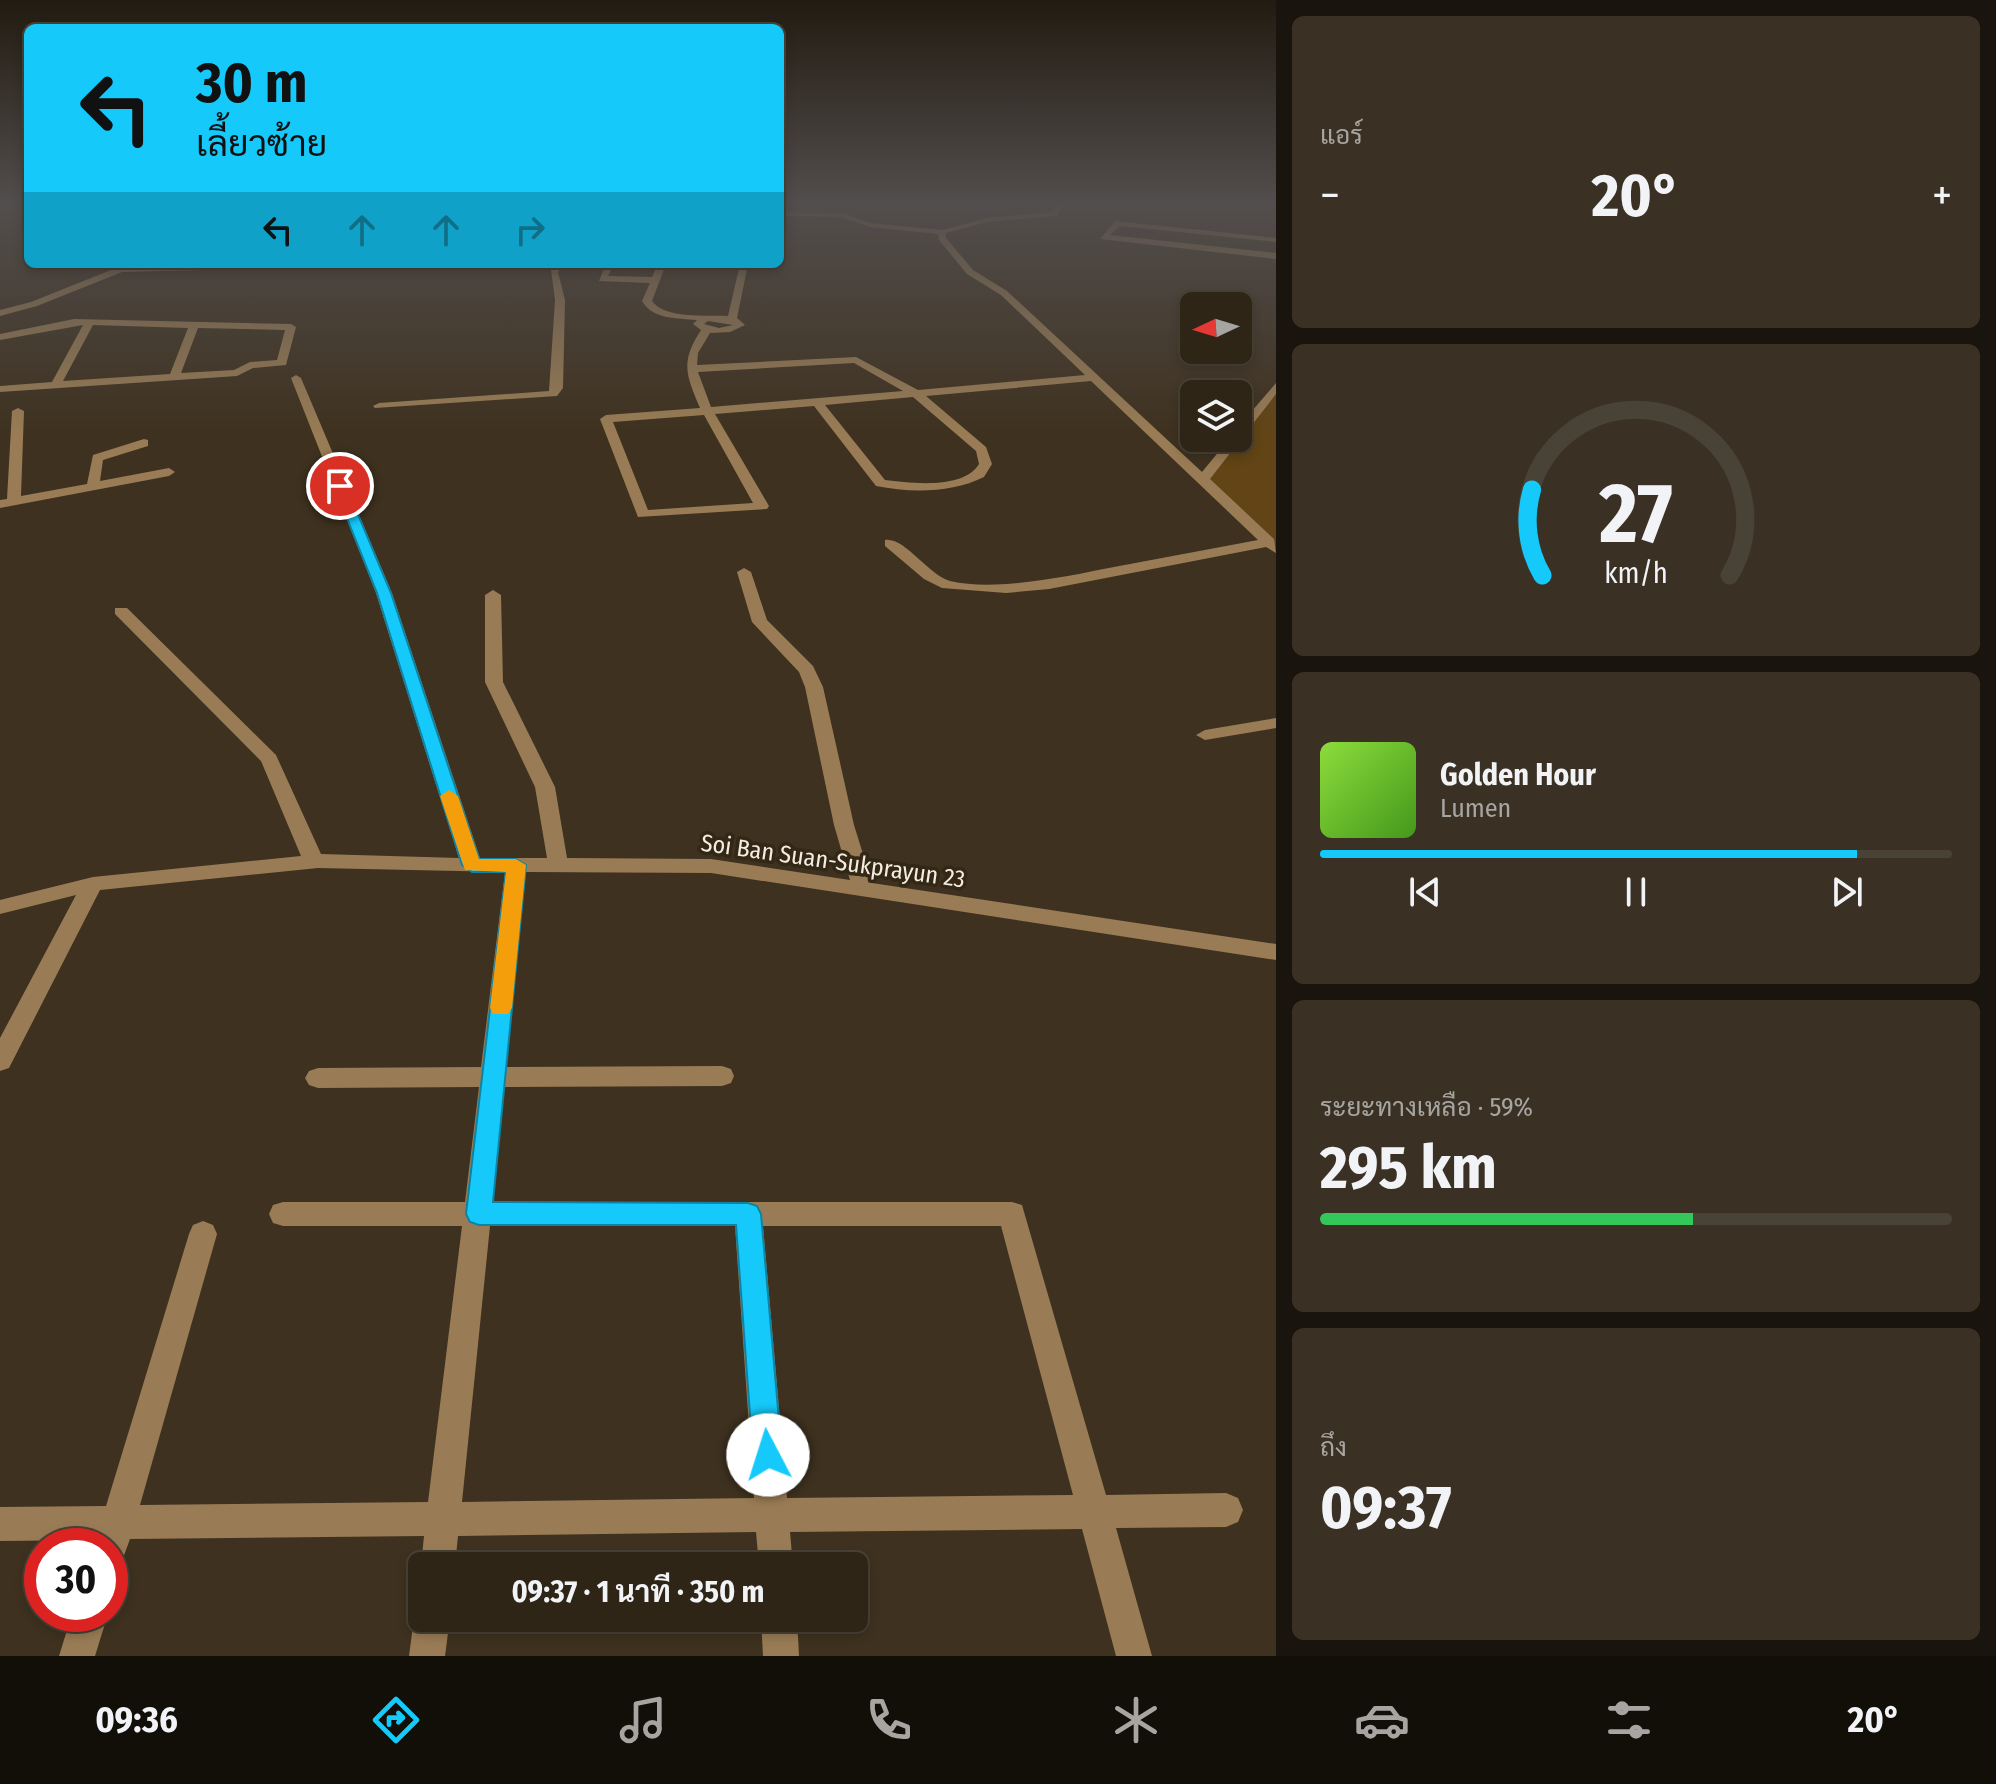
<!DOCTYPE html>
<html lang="th">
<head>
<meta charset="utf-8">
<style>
  :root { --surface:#2e2517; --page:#3a3124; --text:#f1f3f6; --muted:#a7a5a1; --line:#494236; --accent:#15cafb }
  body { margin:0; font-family:"Fira Sans Condensed",Sarabun,sans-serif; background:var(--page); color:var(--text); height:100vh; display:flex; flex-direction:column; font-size:30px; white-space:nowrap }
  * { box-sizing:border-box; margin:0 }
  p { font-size:26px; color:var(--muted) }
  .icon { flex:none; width:44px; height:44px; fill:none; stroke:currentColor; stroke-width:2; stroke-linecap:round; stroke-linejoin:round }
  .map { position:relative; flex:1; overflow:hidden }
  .panel { display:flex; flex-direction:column; gap:16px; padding:16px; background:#19140d; width:720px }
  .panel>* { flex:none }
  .banner { position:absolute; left:24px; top:24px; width:760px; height:244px; border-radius:12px; box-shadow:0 4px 12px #0003,0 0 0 2px var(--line); background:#15cafb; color:#111; overflow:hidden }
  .needle { width:52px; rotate:266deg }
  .buttons { position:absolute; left:1180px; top:292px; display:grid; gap:16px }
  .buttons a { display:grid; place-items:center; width:72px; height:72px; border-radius:12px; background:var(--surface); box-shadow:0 4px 12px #0003,0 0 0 2px var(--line); font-size:40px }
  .speed { position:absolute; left:24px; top:1528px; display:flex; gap:16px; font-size:40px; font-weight:700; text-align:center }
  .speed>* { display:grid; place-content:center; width:104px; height:104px; border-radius:50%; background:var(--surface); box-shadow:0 4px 12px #0003,0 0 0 2px var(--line); line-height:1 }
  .speed .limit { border:12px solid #d22; background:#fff; color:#111 }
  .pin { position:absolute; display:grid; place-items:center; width:68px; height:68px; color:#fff; margin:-34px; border:4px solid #fff; border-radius:50%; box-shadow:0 2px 8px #0007 }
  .me { position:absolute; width:88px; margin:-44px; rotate:355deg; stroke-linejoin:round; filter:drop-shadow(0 0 6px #0008) }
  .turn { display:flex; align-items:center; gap:28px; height:168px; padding:0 40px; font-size:36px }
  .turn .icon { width:104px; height:104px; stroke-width:2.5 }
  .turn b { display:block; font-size:56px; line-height:68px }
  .lanes { display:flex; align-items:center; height:76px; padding:0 40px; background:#0003; justify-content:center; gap:40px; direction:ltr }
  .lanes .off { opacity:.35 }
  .big { font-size:60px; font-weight:700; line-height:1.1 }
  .panel .widget { flex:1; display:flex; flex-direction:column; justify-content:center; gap:12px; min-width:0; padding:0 28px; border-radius:12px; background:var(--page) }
  .panel .dial { align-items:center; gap:0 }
  .dial svg { height:208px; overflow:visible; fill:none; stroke:var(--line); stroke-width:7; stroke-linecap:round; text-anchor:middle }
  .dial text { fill:var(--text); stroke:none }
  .song { display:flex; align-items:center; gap:24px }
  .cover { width:96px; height:96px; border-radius:12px; background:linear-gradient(135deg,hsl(90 70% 55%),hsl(100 70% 35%)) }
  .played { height:8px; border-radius:4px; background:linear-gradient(90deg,var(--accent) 85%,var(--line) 85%) }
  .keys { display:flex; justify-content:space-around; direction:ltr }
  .heat { display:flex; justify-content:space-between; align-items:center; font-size:44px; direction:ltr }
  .charge { height:12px; border-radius:6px; background:linear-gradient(90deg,#34c759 59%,var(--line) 0) }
  .trip { position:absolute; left:408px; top:1552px; width:460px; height:80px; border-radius:12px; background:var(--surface); box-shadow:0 4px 12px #0003,0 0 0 2px var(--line); font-weight:700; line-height:80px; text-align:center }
  .dock { display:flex; height:128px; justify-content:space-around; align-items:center; background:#120f09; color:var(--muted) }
  .dock .icon { width:56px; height:56px }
  .dock .on { color:var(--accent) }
  .dock b { font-size:36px; color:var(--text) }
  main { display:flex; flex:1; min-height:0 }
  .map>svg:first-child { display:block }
  .green { fill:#624416 }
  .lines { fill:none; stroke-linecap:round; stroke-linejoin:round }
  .minor { fill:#997c55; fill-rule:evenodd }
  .route { fill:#15cafb; stroke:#0e83a3; stroke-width:2 }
  .slow { fill:#f59e0b }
  .labels { text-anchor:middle; stroke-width:7; stroke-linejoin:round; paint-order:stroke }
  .street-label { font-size:24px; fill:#f6ede2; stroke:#332715 }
</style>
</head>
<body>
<main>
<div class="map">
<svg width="1276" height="1656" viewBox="0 0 1276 1656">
  <rect width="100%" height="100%" fill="#3e311f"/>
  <!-- green -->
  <polygon class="green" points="1276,386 1276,549 1204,478"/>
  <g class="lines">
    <!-- minor -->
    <g class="minor">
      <path d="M1051 202H1059L1063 206 1057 216 987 222 946 233V238L973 270 1007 291 1202 472 1230 438H1238V427L1276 383V394L1210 479 1274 539 1276 553 1266 547 1049 589 1006 593 942 588 924 579 885 546V540C905 537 928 575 950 581 996 592 1068 576 1114 567 1162 558 1210 549 1258 540L1091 381 926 396 986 447 992 464 984 477C952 493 911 493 876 486L814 406 715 414 769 506 767 509 638 517 600 419 606 415 700 408C686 375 680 362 701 330L693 324 697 320C678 318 653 320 642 301L650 283 599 281 606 264H614L608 276 652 277 658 264H666L652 301C664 319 708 315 728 316L740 264H748L737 318 745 325 730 332 710 333 698 353 697 365 856 357 918 390 1085 375 1001 295 967 274 939 240 938 234 870 227 841 217 780 216V212L842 213 871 223 942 230 987 218 1051 212 1055 206ZM708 321 733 325 719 328 704 324ZM854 363 903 391 711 407 698 372ZM913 397 976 451 979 464C963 490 911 483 885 480L825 405ZM704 415 753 503 648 510 613 422Z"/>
      <polygon points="1115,221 1276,238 1276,242 1120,226 1110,235 1276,253 1276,259 1100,239"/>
      <polygon points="126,264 135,266 328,264 324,267 122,272 37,306 0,316 0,310 31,302"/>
      <polygon points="483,264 564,264 558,272 565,300 563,388 557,396 375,408 373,406 379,403 549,391 555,300 551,270"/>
      <path d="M74 319 291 324 296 327 286 365 253 368 237 376 0 392V386L52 382 83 325 0 340V334ZM93 325 188 328 170 374 63 381ZM198 328 285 330 277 360 250 362 234 370 181 373Z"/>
      <path d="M296 375 301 378 392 593 480 858H547L535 787 485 682V595L493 590 501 595 503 682 555 787 567 858 711 859 850 880 834 825 805 687 799 672 752 622 737 572 744 568 751 572 767 620 813 666 823 687 854 825 872 883 1276 944V960L711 873 526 872 506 1067 722 1066 731 1069 734 1076 731 1083 722 1086 504 1087 492 1202H1012L1022 1205 1106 1495 1226 1493 1238 1498 1243 1510 1238 1522 1226 1527 1116 1528 1152 1656H1116L1082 1529 790 1532 793 1566H759L756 1532 458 1536 455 1566H422V1569L421 1566 424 1536 130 1539 122 1561 110 1566V1546H94L96 1540 0 1541V1507L106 1506 189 1234 193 1225 203 1221 213 1225 217 1234 140 1505 428 1502 462 1226H283L273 1223 269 1214 273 1205 283 1202H465L479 1087 318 1088 309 1085 305 1078 309 1071 318 1068 481 1067 505 872 318 868 100 890 9 1068 0 1071V1038L76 895 0 914V900L93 877 301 856 261 761 115 614V608H127L276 755 321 854 459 858 376 593 291 378ZM490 1226H735L754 1498 462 1502ZM763 1226H1001L1073 1495 787 1498Z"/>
      <polygon points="18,408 24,411 21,496 87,484 93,455 144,439 148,440 148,446 103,460 100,481 169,468 175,472 169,476 0,508 0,500 7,499 12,411"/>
      <polygon points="1276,718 1276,728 1205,740 1196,735 1205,730"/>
      <polygon points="422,1604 422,1618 450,1618 445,1656 409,1656 414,1618"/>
      <polygon points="72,1614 108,1614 95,1656 59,1656"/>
      <polygon points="761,1618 797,1618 799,1656 763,1656"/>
    </g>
  </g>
  <!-- sky -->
  <linearGradient id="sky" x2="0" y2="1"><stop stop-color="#221b11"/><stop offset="0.47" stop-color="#524e4d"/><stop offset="1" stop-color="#524e4d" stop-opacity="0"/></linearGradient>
  <rect width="1276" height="434" fill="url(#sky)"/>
  <!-- route -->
  <polygon class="route" points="340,482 346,486 391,593 479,859 516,859 526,865 493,1202 748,1203 757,1206 761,1214 782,1455 778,1466 768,1470 757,1466 753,1455 736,1225 479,1225 470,1222 466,1214 506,872 472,872 462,865 377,593 334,486"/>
  <!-- slow -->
  <polygon class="slow" points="449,790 458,796 479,859 516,859 526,865 512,1008 508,1014 493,1014 490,1008 506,872 465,870 440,796"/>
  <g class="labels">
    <!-- street labels -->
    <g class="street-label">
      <text transform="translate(833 861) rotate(8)" y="8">Soi Ban Suan-Sukprayun 23</text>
    </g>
  </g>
</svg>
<div class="buttons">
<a><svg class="needle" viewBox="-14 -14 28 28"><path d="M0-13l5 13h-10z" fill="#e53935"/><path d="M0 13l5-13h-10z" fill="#a7a5a1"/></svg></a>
<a><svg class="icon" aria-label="layers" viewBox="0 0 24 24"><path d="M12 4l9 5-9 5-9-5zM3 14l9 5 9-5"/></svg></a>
</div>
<div class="speed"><div class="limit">30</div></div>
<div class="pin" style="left:340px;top:486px;background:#d93025"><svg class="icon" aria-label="arrive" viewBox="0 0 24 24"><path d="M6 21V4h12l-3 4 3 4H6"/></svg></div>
<svg class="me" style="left:768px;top:1455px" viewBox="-20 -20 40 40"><circle r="19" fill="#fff"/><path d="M0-13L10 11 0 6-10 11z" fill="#15cafb"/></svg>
<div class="trip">09:37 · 1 นาที · 350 m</div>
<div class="banner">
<div class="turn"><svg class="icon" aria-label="left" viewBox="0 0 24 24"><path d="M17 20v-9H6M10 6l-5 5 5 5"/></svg><div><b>30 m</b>เลี้ยวซ้าย</div></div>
<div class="lanes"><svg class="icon" aria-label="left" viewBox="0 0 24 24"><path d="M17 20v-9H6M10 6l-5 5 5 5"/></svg><svg class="icon off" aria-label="ahead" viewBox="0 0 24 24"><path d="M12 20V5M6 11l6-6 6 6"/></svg><svg class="icon off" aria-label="ahead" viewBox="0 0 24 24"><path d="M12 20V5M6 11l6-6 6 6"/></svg><svg class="icon off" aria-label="right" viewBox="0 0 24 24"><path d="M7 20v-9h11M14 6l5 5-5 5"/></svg></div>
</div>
</div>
<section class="panel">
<div class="widget"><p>แอร์</p>
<div class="heat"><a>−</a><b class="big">20°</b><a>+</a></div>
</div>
<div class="widget dial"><svg viewBox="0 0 100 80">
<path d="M14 69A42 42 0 1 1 86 69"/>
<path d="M14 69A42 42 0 0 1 10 36" stroke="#15cafb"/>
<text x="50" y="56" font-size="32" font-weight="700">27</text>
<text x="50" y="72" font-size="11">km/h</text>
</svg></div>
<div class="widget">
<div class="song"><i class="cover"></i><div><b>Golden Hour</b><p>Lumen</p></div></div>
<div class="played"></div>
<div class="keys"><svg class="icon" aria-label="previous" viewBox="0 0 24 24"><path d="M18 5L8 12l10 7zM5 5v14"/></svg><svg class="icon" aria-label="pause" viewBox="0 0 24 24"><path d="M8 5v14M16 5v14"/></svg><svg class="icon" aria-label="next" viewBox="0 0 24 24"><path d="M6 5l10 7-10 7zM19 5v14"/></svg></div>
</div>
<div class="widget"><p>ระยะทางเหลือ · 59%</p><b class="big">295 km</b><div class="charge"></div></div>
<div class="widget"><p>ถึง</p><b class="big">09:37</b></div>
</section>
</main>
<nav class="dock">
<b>09:36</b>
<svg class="icon on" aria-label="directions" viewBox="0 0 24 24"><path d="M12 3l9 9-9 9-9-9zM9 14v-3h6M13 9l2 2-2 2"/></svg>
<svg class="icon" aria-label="music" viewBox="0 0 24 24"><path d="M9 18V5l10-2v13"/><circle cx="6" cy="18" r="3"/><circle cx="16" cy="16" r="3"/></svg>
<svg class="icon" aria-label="phone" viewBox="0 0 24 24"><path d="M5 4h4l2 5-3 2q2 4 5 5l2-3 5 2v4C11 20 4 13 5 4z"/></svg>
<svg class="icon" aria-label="climate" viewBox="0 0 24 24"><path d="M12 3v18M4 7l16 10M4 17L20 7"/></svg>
<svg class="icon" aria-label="car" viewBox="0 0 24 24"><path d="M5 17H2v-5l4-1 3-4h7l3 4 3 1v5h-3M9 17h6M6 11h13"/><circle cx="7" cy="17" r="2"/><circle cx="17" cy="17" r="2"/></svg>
<svg class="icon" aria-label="filters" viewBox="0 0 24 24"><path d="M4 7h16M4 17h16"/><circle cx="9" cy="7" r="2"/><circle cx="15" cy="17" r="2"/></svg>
<b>20°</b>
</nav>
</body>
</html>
